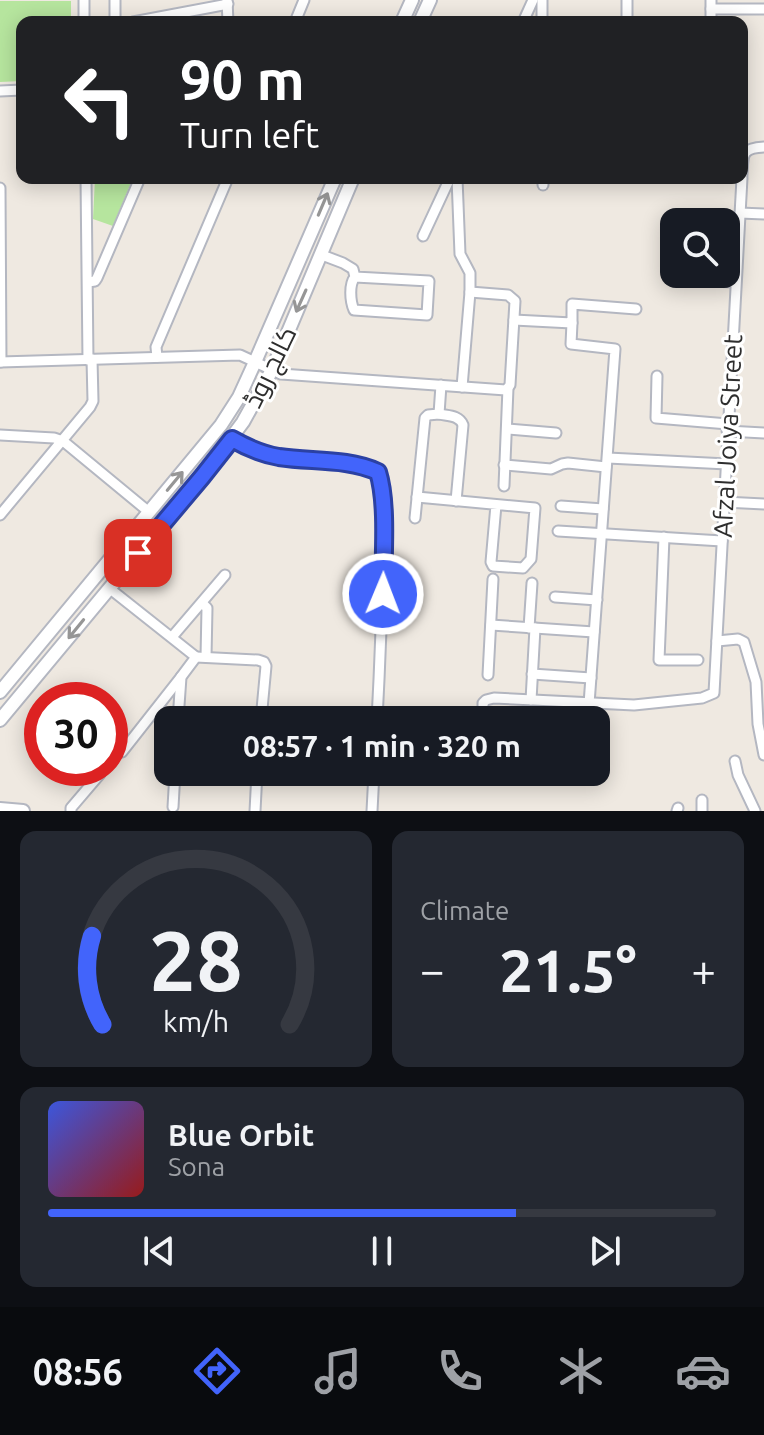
<!DOCTYPE html>
<html lang="en">
<head>
<meta charset="utf-8">
<style>
  :root { --surface:#171b24; --page:#242831; --text:#f1f3f6; --muted:#9ea1a6; --line:#363941; --accent:#4264fb }
  body { margin:0; font-family:Ubuntu,Cairo,sans-serif; background:var(--page); color:var(--text); height:100vh; display:flex; flex-direction:column; font-size:30px; white-space:nowrap }
  * { box-sizing:border-box; margin:0 }
  p { font-size:26px; color:var(--muted) }
  .icon { flex:none; width:44px; height:44px; fill:none; stroke:currentColor; stroke-width:2; stroke-linecap:round; stroke-linejoin:round }
  .map { position:relative; height:811px; overflow:hidden }
  .side { display:flex; flex-direction:column; gap:20px; padding:20px; background:#0d0f14; flex:1 }
  .side>* { flex:none }
  .top-card { position:absolute; left:16px; top:16px; width:732px; height:168px; border-radius:16px; box-shadow:0 4px 20px #0003; background:#202124; color:#fff; overflow:hidden }
  .buttons { position:absolute; left:660px; top:208px; display:grid; gap:16px }
  .buttons a { display:grid; place-items:center; width:80px; height:80px; border-radius:16px; background:var(--surface); box-shadow:0 4px 20px #0003; font-size:40px }
  .speed { position:absolute; left:24px; top:682px; display:flex; gap:16px; font-size:40px; font-weight:700; text-align:center }
  .speed>* { display:grid; place-content:center; width:104px; height:104px; border-radius:50%; background:var(--surface); box-shadow:0 4px 20px #0003; line-height:1 }
  .speed .limit { border:12px solid #d22; background:#fff; color:#111 }
  .pin { position:absolute; display:grid; place-items:center; width:68px; height:68px; color:#fff; margin:-34px; border-radius:16px; box-shadow:0 4px 12px #0006 }
  .me { position:absolute; width:88px; margin:-44px; rotate:1deg; stroke-linejoin:round; filter:drop-shadow(0 0 6px #0008) }
  .turn { display:flex; align-items:center; gap:28px; height:168px; padding:0 32px; font-size:36px }
  .turn .icon { width:104px; height:104px; stroke-width:2.5 }
  .turn b { display:block; font-size:56px; line-height:68px }
  .big { font-size:60px; font-weight:700; line-height:1.1 }
  .side .widget { flex:1; display:flex; flex-direction:column; justify-content:center; gap:12px; min-width:0; padding:0 28px; border-radius:16px; background:var(--page) }
  .side .dial { align-items:center; gap:0 }
  .dial svg { height:208px; overflow:visible; fill:none; stroke:var(--line); stroke-width:7; stroke-linecap:round; text-anchor:middle }
  .dial text { fill:var(--text); stroke:none }
  .song { display:flex; align-items:center; gap:24px }
  .cover { width:96px; height:96px; border-radius:12px; background:linear-gradient(135deg,hsl(230 70% 55%),hsl(0 70% 35%)) }
  .played { height:8px; border-radius:4px; background:linear-gradient(90deg,var(--accent) 70%,var(--line) 70%) }
  .keys { display:flex; justify-content:space-around; direction:ltr }
  .heat { display:flex; justify-content:space-between; align-items:center; font-size:44px; direction:ltr }
  .side .tiles { flex:1; display:grid; gap:20px; grid-template-columns:1fr 1fr }
  .widget:last-child { grid-column:span 2 }
  .trip { position:absolute; left:154px; top:706px; width:456px; height:80px; border-radius:16px; background:var(--surface); box-shadow:0 4px 20px #0003; font-weight:700; line-height:80px; text-align:center }
  .dock { display:flex; height:128px; justify-content:space-around; align-items:center; background:#090b0e; color:var(--muted) }
  .dock .icon { width:56px; height:56px }
  .dock .on { color:var(--accent) }
  .dock b { font-size:36px; color:var(--text) }
  .map>svg:first-child { display:block }
  .park { fill:#b6e59e }
  .lines { fill:none; stroke-linecap:round; stroke-linejoin:round }
  .street-casing { stroke:#b4b7c1; stroke-width:13 }
  .secondary-casing { stroke:#b4b7c1; stroke-width:16 }
  .street { stroke:#fff; stroke-width:9 }
  .secondary { stroke:#fff; stroke-width:12 }
  .oneway { stroke:#969696 }
  .route-casing { stroke:#2b41a3; stroke-width:20 }
  .route { stroke:#4264fb; stroke-width:14 }
  .labels { text-anchor:middle; stroke-width:6; stroke-linejoin:round; paint-order:stroke }
  .street-label { font-size:26px; fill:#2e2e2e; stroke:#fff }
</style>
</head>
<body>
<div class="map">
<svg width="764" height="811" viewBox="0 0 764 811">
  <rect width="100%" height="100%" fill="#efe9e1"/>
  <!-- park -->
  <g class="park">
    <polygon points="0,1 71,1 71,22 22,22 22,81 0,82"/>
    <polygon points="95,178 133,178 113,226 93,219"/>
  </g>
  <g class="lines">
    <defs>
      <g id="street">
        <polyline points="84,0 84,22"/>
        <polyline points="115,0 115,22"/>
        <polyline points="227,0 228,22"/>
        <polyline points="711,0 711,22"/>
        <polyline points="711,9 764,9"/>
        <polyline points="133,22 228,4"/>
        <polyline points="295,22 304,0"/>
        <polyline points="523,22 533,0"/>
        <polyline points="542,22 542,0"/>
        <polyline points="627,22 627,0"/>
        <polyline points="0,91 22,90"/>
        <path d="M742 175C743 155 741 148 764 147"/>
        <polyline points="86,178 88,360"/>
        <polyline points="457,178 460,254 470,273 470,292 462,387"/>
        <polyline points="543,178 543,185"/>
        <polyline points="0,188 1,362"/>
        <polyline points="740,213 764,214"/>
        <polyline points="423,236 450,178"/>
        <path d="M322 255 343 263 353 269 355 277C349 284 350 301 354 310L427 315 429 281 355 277"/>
        <polyline points="677,274 677,277 684,280 735,282"/>
        <polyline points="88,282 95,281 97,278 140,178"/>
        <polyline points="514,320 572,323 572,304 636,309"/>
        <polyline points="572,323 571,344 615,349 589,704"/>
        <polyline points="157,357 156,347 228,178"/>
        <polyline points="0,362 240,355 281,374 506,390 510,385 515,301 508,295 470,292"/>
        <polyline points="657,376 656,418 728,424"/>
        <path d="M441 385 439 414C448 416 459 415 463 425L456 501"/>
        <polyline points="507,429 556,433"/>
        <polyline points="727,431 764,433"/>
        <polyline points="0,435 54,438 63,441 149,512"/>
        <path d="M232 439C246 447 262 454 279 457 312 462 347 458 378 472 386 497 383 527 383 553 382 609 380 664 377 720"/>
        <polyline points="608,458 727,464"/>
        <polyline points="504,465 551,469 562,464 568,463 606,467"/>
        <polyline points="504,486 508,388"/>
        <polyline points="417,497 535,508 531,559 523,568 493,566 491,562 496,505"/>
        <polyline points="724,502 764,504"/>
        <polyline points="561,506 603,509"/>
        <polyline points="0,515 90,407 93,401 92,359"/>
        <polyline points="415,518 425,418 428,415 439,414"/>
        <polyline points="558,531 722,541"/>
        <polyline points="664,537 659,660 698,660"/>
        <polyline points="109,588 196,657 181,677 178,720"/>
        <polyline points="555,597 597,600"/>
        <polyline points="202,603 207,608 206,657"/>
        <polyline points="491,625 594,632"/>
        <polyline points="529,628 532,583"/>
        <polyline points="172,637 225,575"/>
        <polyline points="717,641 738,639 744,642 756,682 758,724 764,755"/>
        <polyline points="196,657 258,660 264,662 266,666 261,720"/>
        <polyline points="532,674 591,678"/>
        <polyline points="488,675 493,579"/>
        <polyline points="531,700 535,628"/>
        <polyline points="483,720 483,703 486,700 494,698 634,705 702,698 714,693 742,178"/>
        <polyline points="122,752 181,677"/>
        <polyline points="735,761 738,775 755,811"/>
        <polyline points="173,807 175,772"/>
        <polyline points="71,811 71,808 100,774"/>
        <polyline points="255,811 257,772"/>
        <polyline points="372,811 374,772"/>
        <polyline points="677,811 678,808"/>
        <polyline points="702,811 702,800"/>
      </g>
      <g id="secondary">
        <polyline points="402,22 412,0"/>
        <polyline points="420,22 430,0"/>
        <polyline points="0,692 221,425 239,397 255,362 335,178"/>
        <polyline points="0,720 202,477 243,422 272,370 353,178"/>
        <polyline points="0,809 23,811"/>
      </g>
    </defs>
    <!-- street casing -->
    <use href="#street" class="street-casing"/>
    <!-- secondary casing -->
    <use href="#secondary" class="secondary-casing"/>
    <!-- street -->
    <use href="#street" class="street"/>
    <!-- secondary -->
    <use href="#secondary" class="secondary"/>
  </g>
  <!-- one-way arrows -->
  <defs><path id="oneway-shaft" d="M-6 0H5M1.5-3L5.5 0L1.5 3" fill="none" stroke-width="1.6" stroke-linecap="round" stroke-linejoin="round" transform="scale(2)"/></defs>
  <g class="oneway">
    <use href="#oneway-shaft" transform="translate(323 204) rotate(-67)"/>
    <use href="#oneway-shaft" transform="translate(301 301) rotate(114)"/>
    <use href="#oneway-shaft" transform="translate(175 481) rotate(-50)"/>
    <use href="#oneway-shaft" transform="translate(76 629) rotate(129)"/>
  </g>
  <g class="lines">
    <defs>
      <path id="route" d="M138 553 202 477 232 439C246 447 262 454 279 457 312 462 347 458 378 472 388 504 383 559 383 594"/>
    </defs>
    <!-- route casing -->
    <use href="#route" class="route-casing"/>
    <!-- route -->
    <use href="#route" class="route"/>
  </g>
  <g class="labels">
    <!-- street labels -->
    <g class="street-label">
      <text transform="translate(270 367) rotate(-64)" y="9">کالج روڈ</text>
      <text transform="translate(728 436) rotate(-87)" y="9">Afzal Joiya Street</text>
    </g>
  </g>
</svg>
<div class="buttons">
<a><svg class="icon" aria-label="search" viewBox="0 0 24 24"><circle cx="10" cy="10" r="6"/><path d="M15 15l6 6"/></svg></a>
</div>
<div class="speed"><div class="limit">30</div></div>
<div class="pin" style="left:138px;top:553px;background:#d93025"><svg class="icon" aria-label="arrive" viewBox="0 0 24 24"><path d="M6 21V4h12l-3 4 3 4H6"/></svg></div>
<svg class="me" style="left:383px;top:594px" viewBox="-20 -20 40 40"><circle r="17" fill="#4264fb" stroke="#fff" stroke-width="3"/><path d="M0-11L8 9 0 5-8 9z" fill="#fff"/></svg>
<div class="trip">08:57 · 1 min · 320 m</div>
<div class="top-card">
<div class="turn"><svg class="icon" aria-label="left" viewBox="0 0 24 24"><path d="M17 20v-9H6M10 6l-5 5 5 5"/></svg><div><b>90 m</b>Turn left</div></div>
</div>
</div>
<section class="side">
<div class="tiles">
<div class="widget dial"><svg viewBox="0 0 100 80">
<path d="M14 69A42 42 0 1 1 86 69"/>
<path d="M14 69A42 42 0 0 1 10 35" stroke="#4264fb"/>
<text x="50" y="56" font-size="32" font-weight="700">28</text>
<text x="50" y="72" font-size="11">km/h</text>
</svg></div>
<div class="widget"><p>Climate</p>
<div class="heat"><a>−</a><b class="big">21.5°</b><a>+</a></div>
</div>
<div class="widget">
<div class="song"><i class="cover"></i><div><b>Blue Orbit</b><p>Sona</p></div></div>
<div class="played"></div>
<div class="keys"><svg class="icon" aria-label="previous" viewBox="0 0 24 24"><path d="M18 5L8 12l10 7zM5 5v14"/></svg><svg class="icon" aria-label="pause" viewBox="0 0 24 24"><path d="M8 5v14M16 5v14"/></svg><svg class="icon" aria-label="next" viewBox="0 0 24 24"><path d="M6 5l10 7-10 7zM19 5v14"/></svg></div>
</div>
</div>
</section>
<nav class="dock">
<b>08:56</b>
<svg class="icon on" aria-label="directions" viewBox="0 0 24 24"><path d="M12 3l9 9-9 9-9-9zM9 14v-3h6M13 9l2 2-2 2"/></svg>
<svg class="icon" aria-label="music" viewBox="0 0 24 24"><path d="M9 18V5l10-2v13"/><circle cx="6" cy="18" r="3"/><circle cx="16" cy="16" r="3"/></svg>
<svg class="icon" aria-label="phone" viewBox="0 0 24 24"><path d="M5 4h4l2 5-3 2q2 4 5 5l2-3 5 2v4C11 20 4 13 5 4z"/></svg>
<svg class="icon" aria-label="climate" viewBox="0 0 24 24"><path d="M12 3v18M4 7l16 10M4 17L20 7"/></svg>
<svg class="icon" aria-label="car" viewBox="0 0 24 24"><path d="M5 17H2v-5l4-1 3-4h7l3 4 3 1v5h-3M9 17h6M6 11h13"/><circle cx="7" cy="17" r="2"/><circle cx="17" cy="17" r="2"/></svg>
</nav>
</body>
</html>
